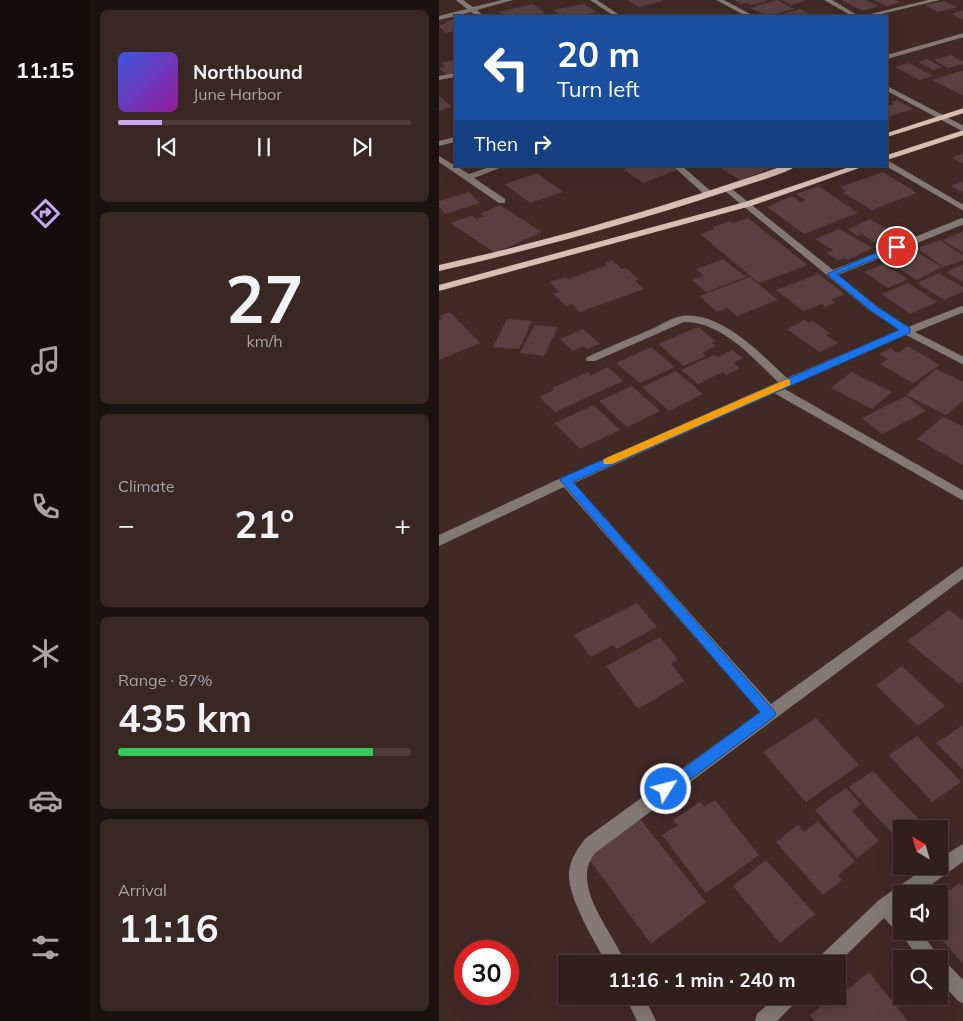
<!DOCTYPE html>
<html lang="en">
<head>
<meta charset="utf-8">
<style>
  :root { --surface:#311f1b; --page:#392724; --text:#f1f3f6; --muted:#a8a2a3; --line:#4c3d3a; --accent:#c6a6f0 }
  body { margin:0; font-family:Mulish,sans-serif; background:var(--page); color:var(--text); height:100vh; display:flex; flex-direction:column; font-size:19px; white-space:nowrap }
  * { box-sizing:border-box; margin:0 }
  p { font-size:16px; color:var(--muted) }
  .icon { flex:none; width:28px; height:28px; fill:none; stroke:currentColor; stroke-width:2; stroke-linecap:round; stroke-linejoin:round }
  .map { position:relative; flex:1; overflow:hidden }
  .drawer { display:flex; flex-direction:column; gap:10px; padding:10px; background:#1b110f; width:349px }
  .drawer>* { flex:none }
  .top-card { position:absolute; left:15px; top:15px; width:434px; height:152px; border-radius:0px; box-shadow:0 5px 20px #0002,0 0 0 1px var(--line); background:#1a4fa0; color:#fff; overflow:hidden }
  .needle { width:32px; rotate:323deg }
  .controls { position:absolute; left:454px; top:820px; display:grid; gap:10px }
  .controls a { display:grid; place-items:center; width:55px; height:55px; border-radius:0px; background:var(--surface); box-shadow:0 5px 20px #0002,0 0 0 1px var(--line); font-size:25px }
  .speed { position:absolute; left:15px; top:940px; display:flex; gap:10px; font-size:25px; font-weight:700; text-align:center }
  .speed>* { display:grid; place-content:center; width:65px; height:65px; border-radius:50%; background:var(--surface); box-shadow:0 5px 20px #0002,0 0 0 1px var(--line); line-height:1 }
  .speed .limit { border:8px solid #d22; background:#fff; color:#111 }
  .pin { position:absolute; display:grid; place-items:center; width:42px; height:42px; color:#fff; margin:-21px; border:2px solid #fff; border-radius:50%; box-shadow:0 1px 5px #0007 }
  .me { position:absolute; width:55px; margin:-28px; rotate:54deg; stroke-linejoin:round; filter:drop-shadow(0 0 4px #0008) }
  .turn { display:flex; align-items:center; gap:18px; height:105px; padding:0 20px; font-size:22px }
  .turn .icon { width:65px; height:65px; stroke-width:2.5 }
  .turn b { display:block; font-size:35px; line-height:42px }
  .then { display:flex; align-items:center; height:48px; padding:0 20px; background:#0003; gap:10px; font-size:19px }
  .big { font-size:38px; font-weight:700; line-height:1.1 }
  .drawer .card { flex:1; display:flex; flex-direction:column; justify-content:center; gap:8px; min-width:0; padding:0 18px; border-radius:8px; background:var(--page) }
  .drawer .dial { align-items:center; gap:0 }
  .dial b { font-size:65px; line-height:1 }
  .song { display:flex; align-items:center; gap:15px }
  .cover { width:60px; height:60px; border-radius:8px; background:linear-gradient(135deg,hsl(230 70% 55%),hsl(300 70% 35%)) }
  .played { height:5px; border-radius:2px; background:linear-gradient(90deg,var(--accent) 15%,var(--line) 15%) }
  .keys { display:flex; justify-content:space-around; direction:ltr }
  .heat { display:flex; justify-content:space-between; align-items:center; font-size:28px; direction:ltr }
  .charge { height:8px; border-radius:4px; background:linear-gradient(90deg,#34c759 87%,var(--line) 0) }
  .trip { position:absolute; left:119px; top:955px; width:288px; height:50px; border-radius:0px; background:var(--surface); box-shadow:0 5px 20px #0002,0 0 0 1px var(--line); font-weight:700; line-height:50px; text-align:center }
  main { display:flex; flex:1; min-height:0 }
  .tabs { display:flex; flex-direction:column; width:90px; justify-content:space-around; align-items:center; background:#140c0b; color:var(--muted) }
  .tabs .icon { width:35px; height:35px }
  .tabs .current { color:var(--accent) }
  .tabs b { font-size:22px; color:var(--text) }
  .map>svg:first-child { display:block }
  .building { fill:#593f40 }
  .lines { fill:none; stroke-linecap:round; stroke-linejoin:round }
  .minor { fill:#837872; fill-rule:evenodd }
  .major { fill:#d6bfb2; fill-rule:evenodd }
  .route { fill:#1a73e8; stroke:#114b97 }
  .slow { fill:#f59e0b }
</style>
</head>
<body>
<main>
<nav class="tabs">
<b>11:15</b>
<svg class="icon current" aria-label="directions" viewBox="0 0 24 24"><path d="M12 3l9 9-9 9-9-9zM9 14v-3h6M13 9l2 2-2 2"/></svg>
<svg class="icon" aria-label="music" viewBox="0 0 24 24"><path d="M9 18V5l10-2v13"/><circle cx="6" cy="18" r="3"/><circle cx="16" cy="16" r="3"/></svg>
<svg class="icon" aria-label="phone" viewBox="0 0 24 24"><path d="M5 4h4l2 5-3 2q2 4 5 5l2-3 5 2v4C11 20 4 13 5 4z"/></svg>
<svg class="icon" aria-label="climate" viewBox="0 0 24 24"><path d="M12 3v18M4 7l16 10M4 17L20 7"/></svg>
<svg class="icon" aria-label="car" viewBox="0 0 24 24"><path d="M5 17H2v-5l4-1 3-4h7l3 4 3 1v5h-3M9 17h6M6 11h13"/><circle cx="7" cy="17" r="2"/><circle cx="17" cy="17" r="2"/></svg>
<svg class="icon" aria-label="filters" viewBox="0 0 24 24"><path d="M4 7h16M4 17h16"/><circle cx="9" cy="7" r="2"/><circle cx="15" cy="17" r="2"/></svg>
</nav>
<section class="drawer">
<div class="card">
<div class="song"><i class="cover"></i><div><b>Northbound</b><p>June Harbor</p></div></div>
<div class="played"></div>
<div class="keys"><svg class="icon" aria-label="previous" viewBox="0 0 24 24"><path d="M18 5L8 12l10 7zM5 5v14"/></svg><svg class="icon" aria-label="pause" viewBox="0 0 24 24"><path d="M8 5v14M16 5v14"/></svg><svg class="icon" aria-label="next" viewBox="0 0 24 24"><path d="M6 5l10 7-10 7zM19 5v14"/></svg></div>
</div>
<div class="card dial"><b>27</b><p>km/h</p></div>
<div class="card"><p>Climate</p>
<div class="heat"><a>−</a><b class="big">21°</b><a>+</a></div>
</div>
<div class="card"><p>Range · 87%</p><b class="big">435 km</b><div class="charge"></div></div>
<div class="card"><p>Arrival</p><b class="big">11:16</b></div>
</section>
<div class="map">
<svg width="525" height="1021" viewBox="0 0 525 1021">
  <rect width="100%" height="100%" fill="#412924"/>
  <!-- building -->
  <g class="building">
    <polygon points="188,0 224,0 224,1 200,7"/>
    <polygon points="295,0 328,0 328,1 312,5 308,3 302,4"/>
    <polygon points="338,0 355,9 329,16 311,8"/>
    <polygon points="343,0 368,0 353,5"/>
    <polygon points="402,0 426,0 440,6 424,11"/>
    <polygon points="434,0 456,0 462,2 448,6"/>
    <polygon points="505,1 519,7 499,12 486,5"/>
    <polygon points="94,4 106,13 91,16 65,16 59,12"/>
    <polygon points="145,4 158,12 141,16 123,16 114,10"/>
    <polygon points="361,9 370,14 362,16 338,16"/>
    <polygon points="525,10 525,20 512,14"/>
    <polygon points="16,19 16,31 7,33 0,26 0,25 8,23 6,22"/>
    <polygon points="512,55 525,62 525,64 509,68 495,60"/>
    <polygon points="488,59 503,67 494,70 479,62"/>
    <polygon points="14,60 16,60 16,74 9,76 0,68 6,67 2,63"/>
    <polygon points="470,63 494,76 480,80 456,67"/>
    <polygon points="525,70 525,96 493,80"/>
    <polygon points="0,96 13,107 0,111"/>
    <polygon points="458,100 474,109 448,117 448,106 455,104 452,102"/>
    <polygon points="525,153 525,164 513,158"/>
    <polygon points="189,166 232,166 238,170 204,183 185,170"/>
    <polygon points="279,166 337,166 301,180"/>
    <polygon points="444,172 478,193 433,210 404,193 407,191 401,187"/>
    <polygon points="98,173 124,192 91,203 65,184"/>
    <polygon points="525,181 525,193 512,186"/>
    <polygon points="379,186 419,213 365,234 328,207 353,196 361,202 367,200 357,194"/>
    <polygon points="30,192 41,203 6,214 0,207 0,201"/>
    <polygon points="61,205 103,232 56,253 11,223 33,216 38,219 45,216 41,214"/>
    <polygon points="309,218 369,265 320,283 261,234 276,229 273,227 291,221 294,223"/>
    <polygon points="431,219 455,233 435,242 422,234 419,236 409,229"/>
    <polygon points="400,229 434,248 409,260 405,258 399,260 387,253 394,250 376,239"/>
    <polygon points="525,231 525,253 503,240"/>
    <polygon points="501,240 525,256 525,260 504,267 478,248"/>
    <polygon points="469,247 503,267 478,280 444,259"/>
    <polygon points="284,259 307,277 267,292 253,280 265,276 257,269"/>
    <polygon points="173,260 183,269 187,268 199,279 196,281 205,289 141,312 133,304 127,306 114,294 120,292 111,282 127,277 129,279 168,265 166,263"/>
    <polygon points="445,264 469,279 449,288 425,272"/>
    <polygon points="525,264 525,283 507,272"/>
    <polygon points="500,273 525,288 525,291 505,300 478,283"/>
    <polygon points="379,274 406,294 392,300 396,303 386,307 383,304 364,311 337,290"/>
    <polygon points="311,277 339,300 298,316 289,308 278,312 260,296"/>
    <polygon points="469,283 498,302 471,314 443,294"/>
    <polygon points="11,312 41,343 0,360 0,320 4,319 1,316"/>
    <polygon points="68,319 93,321 80,349 54,347"/>
    <polygon points="366,320 370,323 374,321 391,333 387,335 399,343 380,352 348,329"/>
    <polygon points="96,325 119,327 105,356 81,353"/>
    <polygon points="259,327 277,341 273,343 277,346 263,353 267,356 245,366 219,344"/>
    <polygon points="144,329 161,344 148,349 145,346 134,351 121,339"/>
    <polygon points="469,346 501,365 474,383 441,364 449,359 441,354 451,348 459,353"/>
    <polygon points="212,347 236,367 201,383 177,363"/>
    <polygon points="293,350 304,358 295,363 301,368 287,375 284,372 259,384 242,370 275,355 278,357"/>
    <polygon points="169,367 184,381 116,412 100,397 115,390 113,388 149,372 152,375"/>
    <polygon points="497,369 525,382 525,400 507,415 467,395"/>
    <polygon points="237,371 264,394 230,411 203,387"/>
    <polygon points="412,372 453,392 433,409 392,388"/>
    <polygon points="193,386 221,411 188,427 160,401"/>
    <polygon points="467,396 487,411 443,434 423,418"/>
    <polygon points="155,405 181,430 141,449 115,423"/>
    <polygon points="504,417 525,427 525,466 478,439"/>
    <polygon points="198,603 218,627 177,649 174,645 152,657 135,635"/>
    <polygon points="510,610 525,621 525,681 520,684 468,641"/>
    <polygon points="221,637 239,660 232,664 246,681 199,709 167,666"/>
    <polygon points="463,666 506,706 479,726 437,685"/>
    <polygon points="377,718 420,765 367,802 324,752"/>
    <polygon points="525,724 525,771 497,743"/>
    <polygon points="478,736 522,782 493,802 450,755"/>
    <polygon points="434,771 488,828 462,829 462,843 410,787"/>
    <polygon points="407,788 422,804 413,811 440,841 418,858 376,810"/>
    <polygon points="276,800 320,855 267,893 223,835 239,825 234,820 261,802 265,807"/>
    <polygon points="200,818 267,902 212,944 147,855"/>
    <polygon points="379,821 416,861 399,875 403,880 384,895 337,842 359,825 365,832"/>
    <polygon points="327,860 376,914 341,943 294,886"/>
    <polygon points="520,883 525,887 525,965 495,931 500,931 500,899"/>
    <polygon points="430,972 469,1021 376,1021 371,1015 394,996 396,1000"/>
  </g>
  <g class="lines">
    <!-- minor -->
    <g class="minor">
      <polygon points="17,0 24,0 34,7 63,0 74,0 38,10 45,16 38,16 32,12 0,20 0,16 28,9"/>
      <polygon points="151,0 158,0 182,16 175,16"/>
      <polygon points="277,0 285,0 315,16 307,16"/>
      <polygon points="385,0 393,0 420,16 413,16"/>
      <polygon points="489,0 501,0 434,16 423,16"/>
      <polygon points="525,33 525,37 448,59 448,55"/>
      <polygon points="16,73 16,77 0,80 0,76"/>
      <polygon points="448,86 525,126 525,132 448,91"/>
      <polygon points="16,137 16,142 0,146 0,141"/>
      <polygon points="0,156 30,174 53,166 66,166 35,178 66,199 66,203 60,203 0,162"/>
      <polygon points="448,160 525,205 525,211 447,166"/>
      <polygon points="234,166 243,166 273,192 273,196 267,196"/>
      <path d="M289 186 394 270 525 217V224L399 275 438 306 469 327 525 305V312L476 332 525 357V365L467 335 344 388 525 491V501L335 393 135 483 332 704 525 565V578L156 853C130 885 174 932 187 964H168C156 942 128 897 130 872 131 860 139 847 147 838L321 712 125 487 0 546V535L122 478 339 382C313 357 283 322 245 322L156 361H148L147 359 148 357C170 347 193 337 215 328 223 324 234 317 243 316 282 311 322 354 348 378L460 330 430 310 286 191V187Z"/>
      <polygon points="525,843 525,861 479,894 462,894 462,905 459,907 462,912 462,931 481,931 501,958 506,961 525,981 525,1004 519,1001 500,980 500,959 480,959 461,932 456,930 445,918 398,964 376,964 379,958 440,900 489,866 500,866 500,859"/>
      <polygon points="186,996 205,996 217,1021 198,1021"/>
      <polygon points="338,996 360,996 357,1002 338,1021 316,1021 318,1014"/>
    </g>
    <!-- major -->
    <g class="major">
      <polygon points="525,108 525,113 448,137 448,133"/>
      <polygon points="525,130 525,135 448,160 448,155"/>
      <path d="M344 166H357C345 175 302 186 286 192 192 223 97 249 0 271V265C117 239 231 205 344 166Z"/>
      <polygon points="413,166 426,166 312,206 0,291 0,285 306,202"/>
    </g>
  </g>
  <!-- route -->
  <polygon class="route" points="458,244 461,245 461,249 398,274 437,306 471,328 471,333 134,482 337,713 335,717 232,794 227,796 222,794 220,789 222,785 321,712 121,480 122,478 460,330 431,310 388,274"/>
  <!-- slow -->
  <polygon class="slow" points="348,379 351,380 351,385 173,464 165,464 164,462 165,459"/>
</svg>
<div class="controls">
<a><svg class="needle" viewBox="-14 -14 28 28"><path d="M0-13l5 13h-10z" fill="#e53935"/><path d="M0 13l5-13h-10z" fill="#a8a2a3"/></svg></a>
<a><svg class="icon" aria-label="sound" viewBox="0 0 24 24"><path d="M4 9h4l5-4v14l-5-4H4zM17 9q2 3 0 6"/></svg></a>
<a><svg class="icon" aria-label="search" viewBox="0 0 24 24"><circle cx="10" cy="10" r="6"/><path d="M15 15l6 6"/></svg></a>
</div>
<div class="speed"><div class="limit">30</div></div>
<div class="pin" style="left:458px;top:247px;background:#d93025"><svg class="icon" aria-label="arrive" viewBox="0 0 24 24"><path d="M6 21V4h12l-3 4 3 4H6"/></svg></div>
<svg class="me" style="left:227px;top:789px" viewBox="-20 -20 40 40"><circle r="17" fill="#1a73e8" stroke="#fff" stroke-width="3"/><path d="M0-11L8 9 0 5-8 9z" fill="#fff"/></svg>
<div class="trip">11:16 · 1 min · 240 m</div>
<div class="top-card">
<div class="turn"><svg class="icon" aria-label="left" viewBox="0 0 24 24"><path d="M17 20v-9H6M10 6l-5 5 5 5"/></svg><div><b>20 m</b>Turn left</div></div>
<div class="then">Then<svg class="icon" aria-label="right" viewBox="0 0 24 24"><path d="M7 20v-9h11M14 6l5 5-5 5"/></svg></div>
</div>
</div>
</main>
</body>
</html>
